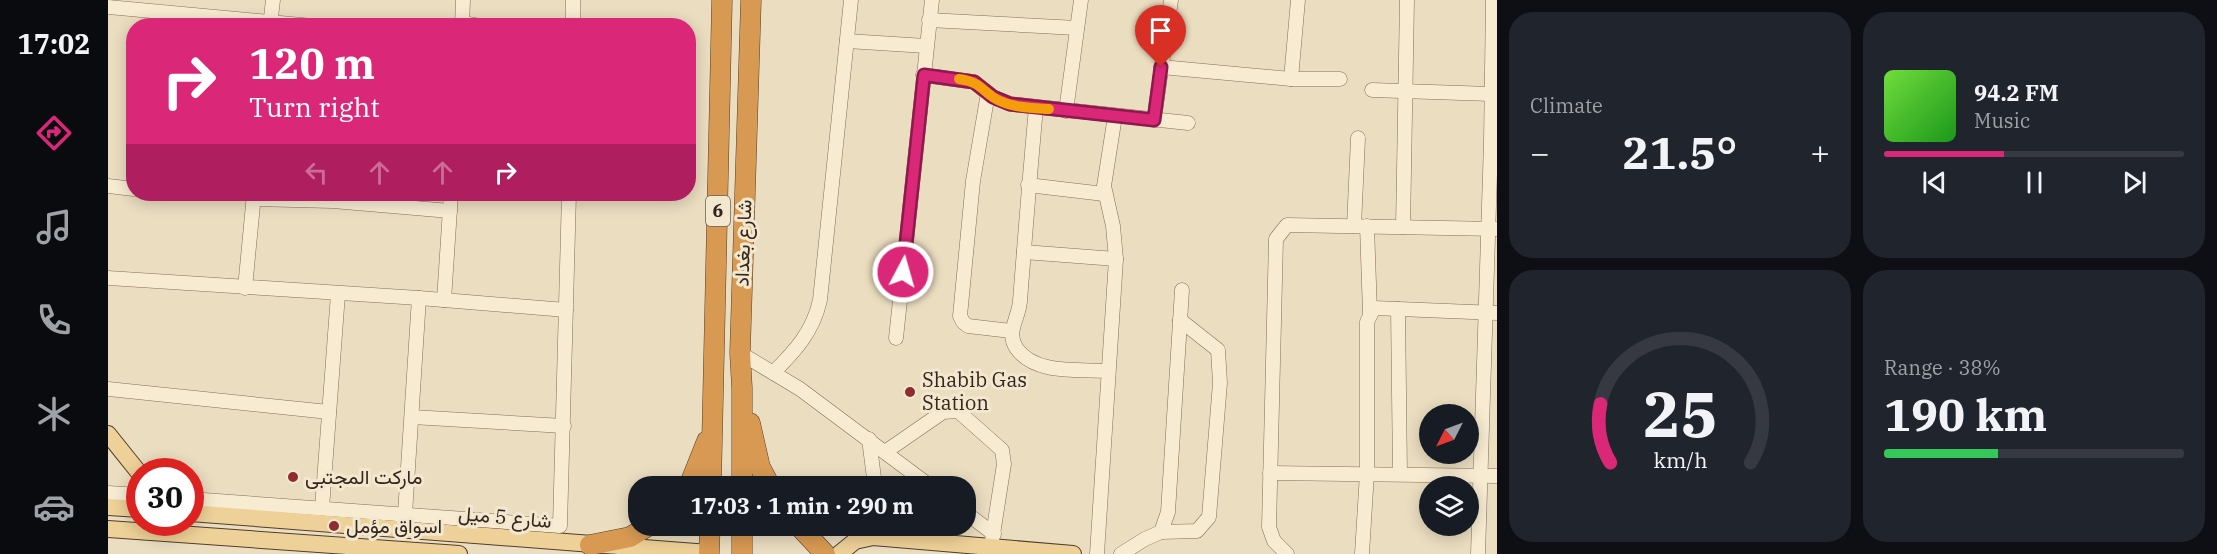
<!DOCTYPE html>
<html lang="en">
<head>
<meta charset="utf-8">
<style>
  :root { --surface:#171b24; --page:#20242c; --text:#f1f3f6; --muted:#9ea1a6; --line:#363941; --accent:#db2777 }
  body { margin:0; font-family:"IBM Plex Serif",Vazirmatn,serif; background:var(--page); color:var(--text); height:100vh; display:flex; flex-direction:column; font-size:22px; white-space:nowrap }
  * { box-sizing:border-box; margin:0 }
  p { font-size:20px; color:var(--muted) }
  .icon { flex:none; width:33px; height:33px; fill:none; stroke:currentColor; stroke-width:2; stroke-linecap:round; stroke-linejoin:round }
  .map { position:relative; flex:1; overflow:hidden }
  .side { display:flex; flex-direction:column; gap:12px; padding:12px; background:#0d0f14; width:720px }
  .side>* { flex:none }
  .guide { position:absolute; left:18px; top:18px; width:570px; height:183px; border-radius:24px; box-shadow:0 3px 15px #0003; background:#db2777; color:#fff; overflow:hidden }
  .needle { width:39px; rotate:228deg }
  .controls { position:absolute; left:1311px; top:404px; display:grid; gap:12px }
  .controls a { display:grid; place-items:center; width:60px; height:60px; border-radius:50%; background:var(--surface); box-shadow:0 3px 15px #0003; font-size:30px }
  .speed { position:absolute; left:18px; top:458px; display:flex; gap:12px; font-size:30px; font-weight:700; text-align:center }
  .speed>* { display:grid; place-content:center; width:78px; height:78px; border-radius:50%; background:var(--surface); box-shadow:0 3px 15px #0003; line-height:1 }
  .speed .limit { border:9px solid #d22; background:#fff; color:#111 }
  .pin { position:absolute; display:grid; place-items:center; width:51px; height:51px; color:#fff; margin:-62px -26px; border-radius:50% 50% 50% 0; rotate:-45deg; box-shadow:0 0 6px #0007 }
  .pin .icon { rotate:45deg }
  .me { position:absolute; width:66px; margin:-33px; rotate:6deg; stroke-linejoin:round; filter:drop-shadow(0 0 4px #0008) }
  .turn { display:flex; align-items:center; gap:21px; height:126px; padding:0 24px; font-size:27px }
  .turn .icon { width:78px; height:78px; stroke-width:2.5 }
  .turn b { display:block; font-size:42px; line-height:51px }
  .lanes { display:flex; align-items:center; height:57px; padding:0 24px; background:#0003; justify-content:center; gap:30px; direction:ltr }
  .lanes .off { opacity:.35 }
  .big { font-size:45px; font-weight:800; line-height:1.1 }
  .side .card { flex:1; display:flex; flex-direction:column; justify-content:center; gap:9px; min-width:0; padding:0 21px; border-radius:24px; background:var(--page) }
  .side .dial { align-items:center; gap:0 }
  .dial svg { height:156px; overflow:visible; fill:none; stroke:var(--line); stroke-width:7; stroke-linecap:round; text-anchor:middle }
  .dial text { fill:var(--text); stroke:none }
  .song { display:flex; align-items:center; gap:18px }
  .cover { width:72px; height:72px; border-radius:9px; background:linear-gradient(135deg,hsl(100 70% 55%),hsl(120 70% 35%)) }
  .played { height:6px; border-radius:3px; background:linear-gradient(90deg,var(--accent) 40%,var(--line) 40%) }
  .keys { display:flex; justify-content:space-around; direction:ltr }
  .heat { display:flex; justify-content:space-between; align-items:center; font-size:33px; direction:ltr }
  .charge { height:9px; border-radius:4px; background:linear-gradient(90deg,#34c759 38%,var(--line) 0) }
  .side .tiles { flex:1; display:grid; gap:12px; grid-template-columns:repeat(2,1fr) }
  .trip { position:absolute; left:520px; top:476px; width:348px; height:60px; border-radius:24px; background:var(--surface); box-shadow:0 3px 15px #0003; font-weight:800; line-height:60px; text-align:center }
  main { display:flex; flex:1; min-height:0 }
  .tab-bar { display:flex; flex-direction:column; width:108px; justify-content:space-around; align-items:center; background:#090b0e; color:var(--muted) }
  .tab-bar .icon { width:42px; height:42px }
  .tab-bar .current { color:var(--accent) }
  .tab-bar b { font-size:27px; color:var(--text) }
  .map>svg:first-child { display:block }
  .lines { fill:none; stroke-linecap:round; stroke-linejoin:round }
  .minor-casing { stroke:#836e59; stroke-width:15 }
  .major-casing { stroke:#513d2d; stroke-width:18 }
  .highway-casing { stroke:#513d2d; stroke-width:21 }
  .minor { stroke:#f7ebd2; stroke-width:14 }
  .major { stroke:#eed198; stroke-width:16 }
  .highway { stroke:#d89a53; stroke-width:20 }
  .route-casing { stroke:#8e194d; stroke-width:15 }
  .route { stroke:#db2777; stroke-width:10 }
  .slow { stroke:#f59e0b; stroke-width:10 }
  .poi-dot { fill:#8f2c2f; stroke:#f3e8cf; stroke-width:2 }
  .labels { text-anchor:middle; stroke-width:6; stroke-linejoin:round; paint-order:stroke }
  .shield { fill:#f3e8cf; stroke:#6d6152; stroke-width:1.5 }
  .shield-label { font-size:18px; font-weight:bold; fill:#33271d }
  .street-label { font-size:20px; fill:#33271d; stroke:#f3e8cf }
  .poi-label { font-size:20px; fill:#33271d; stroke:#f3e8cf; text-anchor:start }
</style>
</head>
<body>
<main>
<nav class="tab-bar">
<b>17:02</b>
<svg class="icon current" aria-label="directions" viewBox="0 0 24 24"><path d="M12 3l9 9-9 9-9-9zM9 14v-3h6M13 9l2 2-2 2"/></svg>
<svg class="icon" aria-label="music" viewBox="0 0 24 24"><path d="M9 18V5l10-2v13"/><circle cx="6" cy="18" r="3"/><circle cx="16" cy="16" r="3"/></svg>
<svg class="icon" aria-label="phone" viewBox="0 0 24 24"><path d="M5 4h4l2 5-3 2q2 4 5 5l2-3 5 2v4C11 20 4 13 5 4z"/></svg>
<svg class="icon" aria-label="climate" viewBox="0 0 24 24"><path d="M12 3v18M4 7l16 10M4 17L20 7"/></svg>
<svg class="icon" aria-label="car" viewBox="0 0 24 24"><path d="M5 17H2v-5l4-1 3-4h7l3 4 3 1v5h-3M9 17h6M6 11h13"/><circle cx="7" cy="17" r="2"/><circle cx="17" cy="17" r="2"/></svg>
</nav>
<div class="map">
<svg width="1389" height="554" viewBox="0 0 1389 554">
  <rect width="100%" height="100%" fill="#ebddc0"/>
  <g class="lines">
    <defs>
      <g id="minor">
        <polyline points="0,7 204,26"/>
        <polyline points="821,20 969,28"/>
        <polyline points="354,23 372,26"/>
        <polyline points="162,26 165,0"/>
        <polyline points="354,26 355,0"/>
        <polyline points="465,26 465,0"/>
        <polyline points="739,41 818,46"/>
        <polyline points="1053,67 1183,79 1232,79"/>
        <polyline points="815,75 866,82 885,97 902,104 1080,123"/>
        <polyline points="1183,79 1190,0"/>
        <polyline points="1264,90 1383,94"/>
        <polyline points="880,93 865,181 852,316 855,322 860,326 903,331"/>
        <path d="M928 108C922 172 917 237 912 301 911 319 897 332 909 349 928 375 971 369 1000 371"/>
        <polyline points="958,111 973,0"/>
        <polyline points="1046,120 1063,0"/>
        <polyline points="920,185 996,194"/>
        <polyline points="0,186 26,189"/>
        <polyline points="146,199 225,201 342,211"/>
        <polyline points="1246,226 1250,138"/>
        <polyline points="1259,226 1262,313"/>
        <polyline points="1295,227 1299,0"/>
        <polyline points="916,252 1008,259"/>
        <polyline points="0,278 311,298 458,310"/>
        <polyline points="137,288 146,194"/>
        <polyline points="336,300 343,194"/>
        <polyline points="1290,309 1292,474"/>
        <polyline points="788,338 824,0"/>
        <polyline points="632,353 692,389 822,486"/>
        <path d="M665 373C687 351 705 332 712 300L743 0"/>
        <polyline points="0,389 221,412"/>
        <polyline points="304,417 456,426"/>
        <polyline points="761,439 767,486"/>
        <polyline points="777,452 835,412 850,411 894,450 896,464 883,547"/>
        <polyline points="1162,473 1389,476"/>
        <polyline points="0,493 32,495"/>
        <polyline points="82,499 452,526 461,194"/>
        <polyline points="214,508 230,294"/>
        <polyline points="858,513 886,534"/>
        <polyline points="297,514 311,298"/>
        <polyline points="1053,532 1089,531 1101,517 1112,383 1110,350 1072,320"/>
        <polyline points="765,537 766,525"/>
        <polyline points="989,554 1008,259 1005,226 996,186 1007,116"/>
        <polyline points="1013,554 1037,539 1053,532 1060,512 1074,290"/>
        <polyline points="1179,554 1166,541 1161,527 1168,239 1179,225 1389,229"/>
        <polyline points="1254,554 1259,473 1259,322 1266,308 1389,313"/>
        <polyline points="1370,554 1383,142 1385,0"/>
      </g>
      <g id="major">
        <polyline points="0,434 32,474"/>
        <polyline points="0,507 32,509"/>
        <polyline points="82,513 601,553"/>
        <polyline points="0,529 351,554"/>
        <polyline points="731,554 747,541 765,537 965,554"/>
      </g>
      <g id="highway">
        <polyline points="642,423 652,467 662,486"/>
        <polyline points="581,486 599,441"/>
        <polyline points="603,486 614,0"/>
        <polyline points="634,486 634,388 632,353 643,0"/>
        <polyline points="690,525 717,554"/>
        <polyline points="482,545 522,537 542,525"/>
        <polyline points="601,554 602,525"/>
        <polyline points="634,554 634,525"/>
      </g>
    </defs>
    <!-- minor casing -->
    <use href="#minor" class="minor-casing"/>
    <!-- major casing -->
    <use href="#major" class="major-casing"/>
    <!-- highway casing -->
    <use href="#highway" class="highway-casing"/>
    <!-- minor -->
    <use href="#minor" class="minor"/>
    <!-- major -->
    <use href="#major" class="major"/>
    <!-- highway -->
    <use href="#highway" class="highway"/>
  </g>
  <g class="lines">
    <defs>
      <polyline id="route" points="795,272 816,75 866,82 885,97 902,104 1046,120 1053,67"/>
    </defs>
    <!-- route casing -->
    <use href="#route" class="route-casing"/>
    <!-- route -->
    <use href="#route" class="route"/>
    <!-- slow -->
    <path class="slow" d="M851 79C875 82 874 93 892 101 907 108 925 108 941 109"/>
  </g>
  <!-- markers -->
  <g class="poi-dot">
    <circle cx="802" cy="392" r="6"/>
    <circle cx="185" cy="477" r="6"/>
    <circle cx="226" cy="526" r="6"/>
  </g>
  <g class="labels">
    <!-- shield labels -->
    <rect class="shield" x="598" y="196" width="24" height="30" rx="4.5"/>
    <g class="shield-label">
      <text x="610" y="217">6</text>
    </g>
    <!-- street labels -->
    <g class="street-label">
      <text transform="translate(635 243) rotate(-88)" y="7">شارع بغداد</text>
      <text transform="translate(397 517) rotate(5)" y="7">شارع 5 ميل</text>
    </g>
    <!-- poi labels -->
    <g class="poi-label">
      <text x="814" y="387">Shabib Gas<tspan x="814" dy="23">Station</tspan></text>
      <text x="197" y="484">ماركت المجتبى</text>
      <text x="238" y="533">اسواق مؤمل</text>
    </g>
  </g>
</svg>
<div class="controls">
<a><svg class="needle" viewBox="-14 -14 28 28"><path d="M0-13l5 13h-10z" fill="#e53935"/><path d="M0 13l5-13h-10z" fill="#9ea1a6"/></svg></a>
<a><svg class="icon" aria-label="layers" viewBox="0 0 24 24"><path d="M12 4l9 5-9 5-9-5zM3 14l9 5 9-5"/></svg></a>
</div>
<div class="speed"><div class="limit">30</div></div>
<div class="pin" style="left:1053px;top:67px;background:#d93025"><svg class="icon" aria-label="arrive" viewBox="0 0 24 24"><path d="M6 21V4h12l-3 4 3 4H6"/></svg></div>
<svg class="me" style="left:795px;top:272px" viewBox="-20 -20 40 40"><circle r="17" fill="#db2777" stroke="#fff" stroke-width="3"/><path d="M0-11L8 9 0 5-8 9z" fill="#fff"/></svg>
<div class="trip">17:03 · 1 min · 290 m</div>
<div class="guide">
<div class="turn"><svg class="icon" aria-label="right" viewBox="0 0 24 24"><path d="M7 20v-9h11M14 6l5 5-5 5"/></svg><div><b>120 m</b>Turn right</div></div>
<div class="lanes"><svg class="icon off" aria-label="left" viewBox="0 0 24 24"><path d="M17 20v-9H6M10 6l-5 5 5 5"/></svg><svg class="icon off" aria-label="ahead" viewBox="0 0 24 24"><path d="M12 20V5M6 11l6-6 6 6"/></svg><svg class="icon off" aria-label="ahead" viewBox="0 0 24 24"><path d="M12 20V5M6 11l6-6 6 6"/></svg><svg class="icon" aria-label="right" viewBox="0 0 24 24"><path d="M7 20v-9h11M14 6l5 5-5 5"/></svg></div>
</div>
</div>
<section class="side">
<div class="tiles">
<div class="card"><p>Climate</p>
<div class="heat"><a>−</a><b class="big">21.5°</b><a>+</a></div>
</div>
<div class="card">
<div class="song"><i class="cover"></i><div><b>94.2 FM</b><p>Music</p></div></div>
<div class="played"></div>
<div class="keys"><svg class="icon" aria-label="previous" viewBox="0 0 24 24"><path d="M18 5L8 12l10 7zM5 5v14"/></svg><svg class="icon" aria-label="pause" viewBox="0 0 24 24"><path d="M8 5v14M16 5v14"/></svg><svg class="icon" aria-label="next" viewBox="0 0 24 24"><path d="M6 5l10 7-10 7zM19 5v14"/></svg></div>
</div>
<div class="card dial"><svg viewBox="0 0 100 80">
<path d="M14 69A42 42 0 1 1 86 69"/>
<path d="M14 69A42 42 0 0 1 9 39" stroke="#db2777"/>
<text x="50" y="56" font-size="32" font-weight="700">25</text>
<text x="50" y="72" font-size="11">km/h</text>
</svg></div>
<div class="card"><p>Range · 38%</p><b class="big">190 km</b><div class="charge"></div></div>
</div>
</section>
</main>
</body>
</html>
